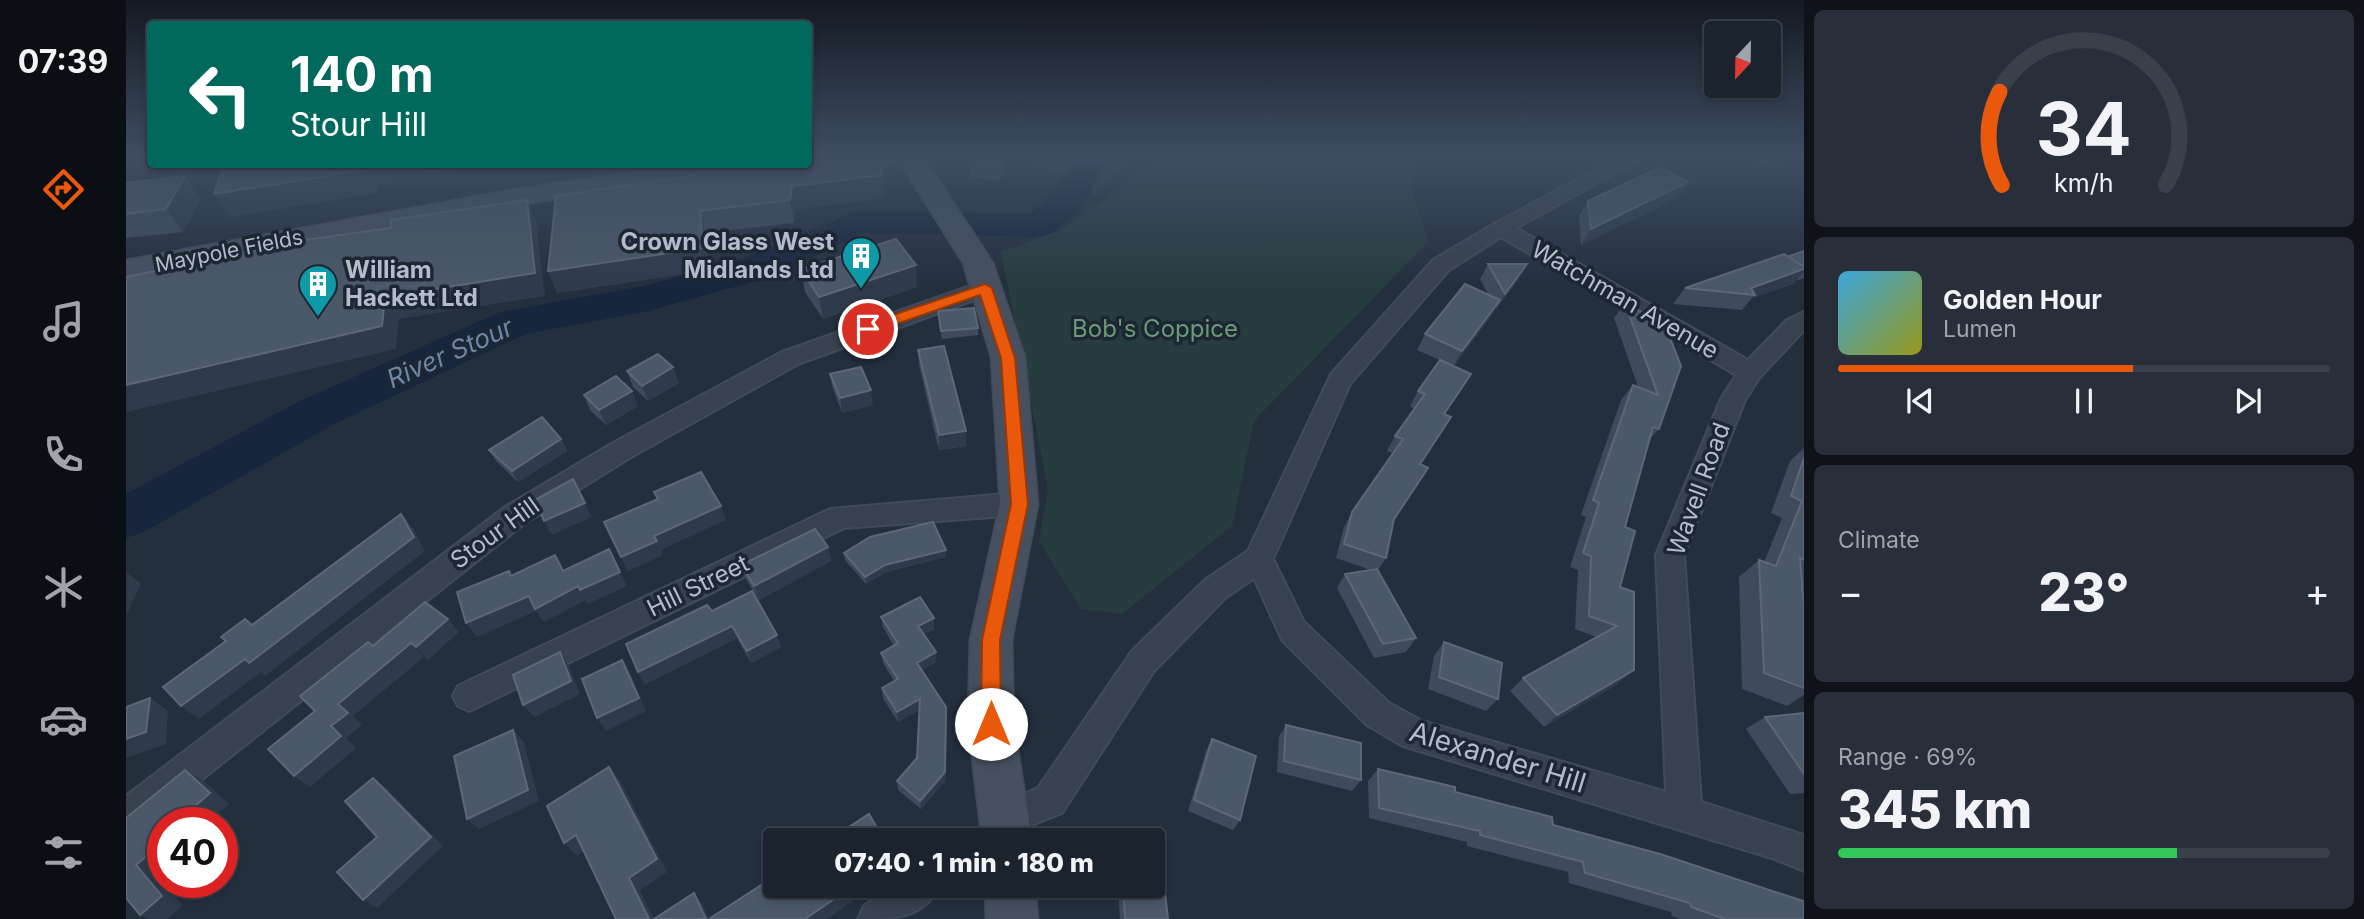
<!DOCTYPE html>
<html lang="en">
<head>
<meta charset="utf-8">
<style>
  :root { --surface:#1b232e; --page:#282f3a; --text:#f1f3f6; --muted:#a0a4aa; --line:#39404a; --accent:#ea580c }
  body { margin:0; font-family:Inter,sans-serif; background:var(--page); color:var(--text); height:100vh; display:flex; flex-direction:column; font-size:26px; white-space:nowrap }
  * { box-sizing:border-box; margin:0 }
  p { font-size:23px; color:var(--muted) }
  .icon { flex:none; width:38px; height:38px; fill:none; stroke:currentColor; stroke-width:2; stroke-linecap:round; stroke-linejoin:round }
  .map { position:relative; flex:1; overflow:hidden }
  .side { display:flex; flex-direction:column; gap:10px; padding:10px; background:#0f1319; width:560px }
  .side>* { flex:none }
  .banner { position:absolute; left:21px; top:21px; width:665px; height:147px; border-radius:7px; box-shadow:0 4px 10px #0003,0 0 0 2px var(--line); background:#00695c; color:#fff; overflow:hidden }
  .needle { width:46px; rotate:202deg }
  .tools { position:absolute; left:1578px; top:21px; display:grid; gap:14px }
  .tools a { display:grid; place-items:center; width:77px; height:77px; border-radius:7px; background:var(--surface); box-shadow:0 4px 10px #0003,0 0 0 2px var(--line); font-size:35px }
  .speed { position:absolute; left:21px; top:807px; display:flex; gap:14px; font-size:35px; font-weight:700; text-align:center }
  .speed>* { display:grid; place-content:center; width:91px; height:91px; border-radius:50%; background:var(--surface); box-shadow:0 4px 10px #0003,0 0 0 2px var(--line); line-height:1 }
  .speed .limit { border:10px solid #d22; background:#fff; color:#111 }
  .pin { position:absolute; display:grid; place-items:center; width:60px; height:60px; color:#fff; margin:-30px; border:4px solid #fff; border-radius:50%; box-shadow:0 2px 7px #0007 }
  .me { position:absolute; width:77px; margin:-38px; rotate:0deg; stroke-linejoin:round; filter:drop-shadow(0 0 5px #0008) }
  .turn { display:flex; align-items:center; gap:24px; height:147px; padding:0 28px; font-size:32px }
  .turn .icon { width:91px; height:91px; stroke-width:2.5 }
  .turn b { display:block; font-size:49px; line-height:60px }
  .big { font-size:52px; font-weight:800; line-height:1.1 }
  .side .tile { flex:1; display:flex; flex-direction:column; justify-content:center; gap:10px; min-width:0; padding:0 24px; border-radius:10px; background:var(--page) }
  .side .dial { align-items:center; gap:0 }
  .dial svg { height:182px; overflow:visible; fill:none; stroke:var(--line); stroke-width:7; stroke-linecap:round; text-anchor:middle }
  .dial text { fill:var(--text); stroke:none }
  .song { display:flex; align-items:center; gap:21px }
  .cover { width:84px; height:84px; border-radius:10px; background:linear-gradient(135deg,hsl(200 70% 55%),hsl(60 70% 35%)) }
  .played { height:7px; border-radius:4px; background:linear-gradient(90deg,var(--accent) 60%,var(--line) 60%) }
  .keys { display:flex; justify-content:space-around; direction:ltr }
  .heat { display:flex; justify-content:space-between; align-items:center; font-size:38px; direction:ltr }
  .charge { height:10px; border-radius:5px; background:linear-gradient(90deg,#34c759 69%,var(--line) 0) }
  .trip { position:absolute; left:637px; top:828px; width:402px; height:70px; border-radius:7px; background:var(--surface); box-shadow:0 4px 10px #0003,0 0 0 2px var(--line); font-weight:800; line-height:70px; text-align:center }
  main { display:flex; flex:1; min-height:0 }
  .tab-bar { display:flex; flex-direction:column; width:126px; justify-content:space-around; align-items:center; background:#0b0e12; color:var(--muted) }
  .tab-bar .icon { width:49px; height:49px }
  .tab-bar .on { color:var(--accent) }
  .tab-bar b { font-size:32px; color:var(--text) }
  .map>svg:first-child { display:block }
  .green { fill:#263c3f }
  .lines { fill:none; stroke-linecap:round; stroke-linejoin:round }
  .river { fill:#17263c; fill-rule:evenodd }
  .street-casing { stroke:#414a57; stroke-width:4 }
  .secondary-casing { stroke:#414a57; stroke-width:3 }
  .street { fill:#38414e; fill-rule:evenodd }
  .secondary { fill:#465061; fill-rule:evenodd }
  .wall { fill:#3f4b5c }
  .shaded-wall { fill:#2f3b4b }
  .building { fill:#4b5868; stroke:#5c6777; stroke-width:2 }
  .route { fill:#ea580c; stroke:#983908; stroke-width:2 }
  .labels { text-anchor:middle; stroke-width:7; stroke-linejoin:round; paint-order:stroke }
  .far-street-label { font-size:21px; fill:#b4bcc9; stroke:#1d2633 }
  .poi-label { font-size:24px; font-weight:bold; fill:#b4bcc9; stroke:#1d2633; text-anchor:end }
  .street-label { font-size:24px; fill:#b4bcc9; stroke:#1d2633 }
  .park-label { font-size:24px; fill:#6b9a76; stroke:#1d2633 }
  .water-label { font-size:26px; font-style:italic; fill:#6d86a8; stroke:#1d2633 }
  .near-street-label { font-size:28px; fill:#b4bcc9; stroke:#1d2633 }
</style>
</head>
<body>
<main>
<nav class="tab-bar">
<b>07:39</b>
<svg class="icon on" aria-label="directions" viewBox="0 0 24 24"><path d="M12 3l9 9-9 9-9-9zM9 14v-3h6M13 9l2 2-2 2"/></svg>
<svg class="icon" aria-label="music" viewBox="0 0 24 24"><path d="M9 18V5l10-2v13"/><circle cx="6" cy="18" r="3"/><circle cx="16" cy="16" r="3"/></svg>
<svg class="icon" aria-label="phone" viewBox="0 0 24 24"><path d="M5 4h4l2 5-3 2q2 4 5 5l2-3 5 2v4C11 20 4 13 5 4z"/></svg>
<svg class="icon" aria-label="climate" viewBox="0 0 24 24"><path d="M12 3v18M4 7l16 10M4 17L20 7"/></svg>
<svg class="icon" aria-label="car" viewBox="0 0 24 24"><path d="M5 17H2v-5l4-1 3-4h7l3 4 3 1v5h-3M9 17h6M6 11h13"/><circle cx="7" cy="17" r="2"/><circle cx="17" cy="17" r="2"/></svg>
<svg class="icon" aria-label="filters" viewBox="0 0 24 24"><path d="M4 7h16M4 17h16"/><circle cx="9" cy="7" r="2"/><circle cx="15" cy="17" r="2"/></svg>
</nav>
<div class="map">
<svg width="1678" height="919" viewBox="0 0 1678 919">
  <rect width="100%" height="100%" fill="#242f3e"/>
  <!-- green -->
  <g class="green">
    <polygon points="897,156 1005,156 969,196 932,172"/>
    <polygon points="1039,156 1283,156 1288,163 1284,185 1303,241 1128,421 1106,526 996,614 955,609 913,541 922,488 875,252 935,230"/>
  </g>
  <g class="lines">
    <!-- river -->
    <path class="river" d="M949 156H983C968 187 949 228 913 237L738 233 644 277 518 312 399 334 206 425 18 532 0 538V494L174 401 374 312 518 286 616 259 732 211 904 214 931 189Z"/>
    <defs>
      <g id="street">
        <path d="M1496 156H1520L1390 228 1622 360 1661 320 1678 312V330L1633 378 1619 400 1558 555 1575 802 1678 835V871L1646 858 1277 746 1241 725 1156 640 1128 578 1099 598 1028 671 936 813 878 836 866 831 861 819 866 807 912 788 1006 651 1079 580 1122 551 1205 374 1307 260 1368 224ZM1375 237 1610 375 1595 399 1530 555 1540 792 1296 721 1263 703 1178 622 1147 559 1224 384 1323 270Z"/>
        <polygon points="859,281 867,283 870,288 867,293 672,364 505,457 399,523 12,830 0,835 0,796 379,507 487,443 656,352"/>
        <polygon points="893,493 903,496 907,504 903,512 893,515 718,528 354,706 343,711 332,706 327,696 332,686 704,509"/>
        <path d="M765 886H813C798 919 767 919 732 919L738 906Z"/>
      </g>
      <g id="secondary">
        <path d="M682 156H797L867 263 899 357 912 504 886 640 888 724 906 840H856L842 724 844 640 874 504 865 357 837 263 775 164 682 171 672 169 662 172C439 188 219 238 0 280V260L385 190 559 164H682Z"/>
        <polygon points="859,886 909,886 912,919 860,919"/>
      </g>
    </defs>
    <!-- street casing -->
    <use href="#street" class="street-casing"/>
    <!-- secondary casing -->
    <use href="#secondary" class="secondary-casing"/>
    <!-- street -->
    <use href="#street" class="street"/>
    <!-- secondary -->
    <use href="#secondary" class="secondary"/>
  </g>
  <!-- wall -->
  <g class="wall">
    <polygon points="1623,156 1673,156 1672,158 1641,167"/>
    <polygon points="843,161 884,161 874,181 843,176"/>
    <polygon points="1562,182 1552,197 1455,245 1453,216 1462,201"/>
    <polygon points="0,183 75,199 57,232 0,238"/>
    <polygon points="430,196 758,198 669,209 668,223 579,233 583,270 431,293 422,271"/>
    <polygon points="1678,250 1678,278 1673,280 1671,279 1667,284 1626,298 1616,310 1547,304 1559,288 1661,257"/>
    <polygon points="1362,264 1393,279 1370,309 1370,308 1366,315 1328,366 1336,389 1319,414 1316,432 1295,464 1293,483 1267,522 1260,558 1252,570 1290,638 1280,652 1248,658 1211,588 1219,574 1245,570 1210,558 1218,527 1226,512 1267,453 1261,451 1269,436 1288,409 1284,406 1292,391 1314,360 1291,350 1299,334 1362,294 1354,279"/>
    <polygon points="675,269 791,287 697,319 679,292"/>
    <polygon points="1499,303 1539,325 1533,429 1523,440 1499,527 1494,587 1493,683 1418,727 1384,691 1397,678 1471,637 1449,629 1452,570 1444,567 1460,517 1455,515 1495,400 1507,385 1512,387 1488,318"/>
    <polygon points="812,311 852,328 852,335 816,339"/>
    <polygon points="792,350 840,446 813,450 793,365"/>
    <polygon points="501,371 553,383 522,401 507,387"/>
    <polygon points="704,374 747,405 716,413 707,389"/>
    <polygon points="458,395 512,406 480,425 464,410"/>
    <polygon points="435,439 441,451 392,482 370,461 363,450"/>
    <polygon points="1678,448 1678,588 1676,587 1678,607 1678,695 1661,706 1616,689 1613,577 1633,560 1638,562 1656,518 1645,513 1664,461"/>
    <polygon points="702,547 705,561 633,600 620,579 615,565"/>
    <polygon points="718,553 820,557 760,572 740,584 719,560"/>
    <polygon points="586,611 655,647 625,663 611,638 519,684 512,672"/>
    <polygon points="755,617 808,618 808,629 798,634 810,652 810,662 796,670 821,717 819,781 795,809 772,790 771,781 791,758 793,710 772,722 757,698 756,688 768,681 757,663 755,653 768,646 757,627"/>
    <polygon points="1318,642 1372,699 1360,711 1302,689 1308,656"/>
    <polygon points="1678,713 1678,793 1664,794 1620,729 1639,717"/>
    <polygon points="1160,725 1235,780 1226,791 1151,772 1153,737"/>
    <polygon points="1086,739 1114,820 1107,830 1062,811 1080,751"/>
    <polygon points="1252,769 1329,792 1427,825 1678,919 1554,919 1546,916 1545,912 1443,883 1442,872 1341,846 1341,842 1243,818 1242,781"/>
    <polygon points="995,886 1027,886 1042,919 994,919 992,891"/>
  </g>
  <!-- shaded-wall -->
  <g class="shaded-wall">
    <polygon points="879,156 884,156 884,161 874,181 875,166"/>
    <polygon points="1649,156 1673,156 1672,158 1641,167"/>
    <polygon points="240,164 359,164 252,184 251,193 104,217 88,194"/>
    <polygon points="756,175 758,198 669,209 668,223 664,200 666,186"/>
    <polygon points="59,176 75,199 57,232 40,209"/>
    <polygon points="1562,182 1552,197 1455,245 1465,229"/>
    <polygon points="401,200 410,222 419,296 273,319 270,349 0,412 0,385 259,297"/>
    <polygon points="574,211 579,233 583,270 431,293 422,271"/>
    <polygon points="1401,264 1393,279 1370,309 1379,294"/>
    <polygon points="790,265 791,287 697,319 693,297"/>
    <polygon points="1678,269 1678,271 1667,284 1626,298 1629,295 1625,288"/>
    <polygon points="1374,300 1366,315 1327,367 1336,351"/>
    <polygon points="547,367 553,383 522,401 516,386"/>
    <polygon points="1345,374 1336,389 1309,429 1318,414"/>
    <polygon points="745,390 747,405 716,413 714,398"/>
    <polygon points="506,391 512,406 480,425 473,410"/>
    <polygon points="1325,417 1316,432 1285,479 1294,464"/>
    <polygon points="840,431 840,446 813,450 813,435"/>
    <polygon points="435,439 441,451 392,482 386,471"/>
    <polygon points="447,479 466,517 426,535 418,521"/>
    <polygon points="595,506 600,520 535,550 537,555 502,571 495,557 528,536"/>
    <polygon points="275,514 287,528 299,551 139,676 135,672 73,719 55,706"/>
    <polygon points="702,547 705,561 633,600 628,586"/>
    <polygon points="483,549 501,586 462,604 460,600 418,622 410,611 351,637 340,623"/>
    <polygon points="820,550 820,557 760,572 740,584 739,577 759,565"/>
    <polygon points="0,572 15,584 0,616"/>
    <polygon points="808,618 808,629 793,637 792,626"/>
    <polygon points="322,619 333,632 302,660 290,647"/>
    <polygon points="606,626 611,638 519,684 512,672"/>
    <polygon points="651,635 655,647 625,663 621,651"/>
    <polygon points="285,643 298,657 227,716 236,725 220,738 230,748 184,787 168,776 205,726 212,704"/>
    <polygon points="434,652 443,666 454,694 408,717 397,705"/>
    <polygon points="810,652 810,662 792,673 791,663"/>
    <polygon points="496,660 504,673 520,711 480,731 471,718"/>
    <polygon points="1508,670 1493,683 1418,727 1431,715"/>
    <polygon points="24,698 42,711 40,744 0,758 0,739"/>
    <polygon points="794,699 795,709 772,722 771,712"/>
    <polygon points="820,707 819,781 795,809 794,801"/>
    <polygon points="387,730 398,742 413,801 353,829 341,819"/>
    <polygon points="483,767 495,782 541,872 514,890 528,919 523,919 503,878"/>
    <polygon points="59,770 78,781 103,804 82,822 51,822"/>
    <polygon points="247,778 260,788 317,846 251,908 237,900 305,837"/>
    <polygon points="37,834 37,870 31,875 57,905 41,919 23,919 14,915 10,865 30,840"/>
    <polygon points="450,835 463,848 451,856 438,843"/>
    <polygon points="727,886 748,886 701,919 679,919"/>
    <polygon points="568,893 577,905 583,919 580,919"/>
  </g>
  <!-- building -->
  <g class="building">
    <polygon points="846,156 879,156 875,166 843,161"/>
    <polygon points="755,158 756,175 666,186 664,200 574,211 577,248 422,271 430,196 565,176 577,171 667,164 682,164 682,163"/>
    <polygon points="98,164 240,164 239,170 88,194"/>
    <polygon points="1534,167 1562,182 1465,229 1462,201"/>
    <polygon points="59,176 40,209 0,214 0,183"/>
    <polygon points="401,200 409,273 259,297 256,326 0,385 0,277 179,240 265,228 265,220"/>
    <polygon points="770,239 790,265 693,297 675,269"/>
    <polygon points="1678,251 1678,267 1661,257"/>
    <polygon points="1658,254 1678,267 1678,269 1625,288 1629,295 1559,288"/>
    <polygon points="1362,264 1401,264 1379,294"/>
    <polygon points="1339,284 1374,300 1336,351 1299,334"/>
    <polygon points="1499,303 1539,325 1555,366 1533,429 1527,427 1499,527 1509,531 1494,587 1508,592 1508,670 1431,715 1397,678 1491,626 1463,616 1465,556 1457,553 1473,503 1467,500 1507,385 1532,395"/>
    <polygon points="848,308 852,328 815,331 812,311"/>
    <polygon points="818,346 840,431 813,435 792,350"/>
    <polygon points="532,354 547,367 516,386 501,371"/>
    <polygon points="1314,360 1345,374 1318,414 1325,417 1294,464 1302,468 1268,519 1260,558 1218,544 1226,512 1277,439 1269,436 1299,394 1292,391"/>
    <polygon points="735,367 745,390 714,398 704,374"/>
    <polygon points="490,376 506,391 473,410 458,395"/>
    <polygon points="416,417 435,439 386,471 363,450"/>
    <polygon points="1678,458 1678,560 1674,558 1678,607 1678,688 1638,673 1633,560 1650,566 1676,501 1665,496"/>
    <polygon points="575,472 595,506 528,536 531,541 495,557 478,522 532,499 528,492"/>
    <polygon points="447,479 459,503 418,521 409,500"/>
    <polygon points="275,514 288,537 123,663 119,659 55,706 37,687 100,641 95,637 119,619 126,625"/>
    <polygon points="807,522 820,550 759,565 739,577 718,553 744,537"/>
    <polygon points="689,529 702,547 628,586 615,565"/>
    <polygon points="483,549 494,572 454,590 452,586 409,609 403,596 340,623 331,592 383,571 385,576 429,555 437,571"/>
    <polygon points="1251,569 1290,638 1257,644 1219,574"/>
    <polygon points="626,591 651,635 621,651 606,626 512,672 500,644 581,605 586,611"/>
    <polygon points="794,597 808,618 792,626 810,652 791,663 820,707 819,772 794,801 771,781 791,758 794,699 771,712 756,688 772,679 755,653 772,643 755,617"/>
    <polygon points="299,602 322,619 290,647 285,643 212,704 222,713 205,726 215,736 168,776 142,749 189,711 174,696 242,642 247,646"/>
    <polygon points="1318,642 1376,663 1372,699 1313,677"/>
    <polygon points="434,652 445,681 397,705 387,675"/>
    <polygon points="496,660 513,698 471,718 456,679"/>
    <polygon points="24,698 20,732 0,739 0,707"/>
    <polygon points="1678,713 1678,774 1639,717"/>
    <polygon points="1160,725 1235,743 1235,780 1158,761"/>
    <polygon points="387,730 402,790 341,819 328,756"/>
    <polygon points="1086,739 1130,756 1114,820 1068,800"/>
    <polygon points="483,767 531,859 503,878 523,919 490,919 450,835 438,843 421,806"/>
    <polygon points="1252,769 1329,787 1329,792 1426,817 1427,825 1534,854 1674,900 1678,901 1678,919 1599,919 1565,907 1564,903 1459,873 1457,862 1354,835 1354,831 1253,808"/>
    <polygon points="59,770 84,793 51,822 37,822 37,834 30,840 34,845 10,865 36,896 14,915 0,898 0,818"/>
    <polygon points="247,778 305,837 237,900 211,872 251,837 219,801"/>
    <polygon points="743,814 758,840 703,840"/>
    <polygon points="649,876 649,886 727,886 679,919 583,919"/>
    <polygon points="1027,883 1038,883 1042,919 999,919 997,886 1027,886"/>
    <polygon points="568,893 580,919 528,919"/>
  </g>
  <!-- sky -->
  <linearGradient id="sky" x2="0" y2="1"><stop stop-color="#141a22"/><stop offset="0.55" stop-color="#3f4d63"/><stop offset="1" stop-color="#3f4d63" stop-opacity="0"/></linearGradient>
  <rect width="1678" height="285" fill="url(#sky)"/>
  <!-- route -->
  <polygon class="route" points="859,284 866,288 889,358 902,504 874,640 875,724 872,730 865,733 858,730 855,724 856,640 885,504 875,358 854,295 747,332 737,332 735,329 737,325"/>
  <!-- icons -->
  <defs>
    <symbol id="building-pin" viewBox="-11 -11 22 30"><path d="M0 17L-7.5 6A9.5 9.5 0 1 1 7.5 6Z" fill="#0f9aa8" stroke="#1d2633"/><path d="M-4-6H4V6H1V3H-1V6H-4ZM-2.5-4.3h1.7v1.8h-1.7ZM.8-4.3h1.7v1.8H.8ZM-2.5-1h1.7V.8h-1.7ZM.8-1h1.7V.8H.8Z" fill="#fff"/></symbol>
  </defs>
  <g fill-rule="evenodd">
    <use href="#building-pin" x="713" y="234" width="44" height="60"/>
    <use href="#building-pin" x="170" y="262" width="44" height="60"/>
  </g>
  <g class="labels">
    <!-- far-street labels -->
    <g class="far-street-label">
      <text transform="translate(103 251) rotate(-11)" y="7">Maypole Fields</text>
    </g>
    <!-- poi labels -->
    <g class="poi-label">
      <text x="708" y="250">Crown Glass West<tspan x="708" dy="28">Midlands Ltd</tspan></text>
      <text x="219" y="278" text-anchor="start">William<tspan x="219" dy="28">Hackett Ltd</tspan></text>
    </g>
    <!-- street labels -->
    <g class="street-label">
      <text transform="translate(1499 300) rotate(30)" y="8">Watchman Avenue</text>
      <text transform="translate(1573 489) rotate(-70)" y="8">Wavell Road</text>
      <text transform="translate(369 533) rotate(-36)" y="8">Stour Hill</text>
      <text transform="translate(572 586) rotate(-26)" y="8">Hill Street</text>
    </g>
    <!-- park labels -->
    <g class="park-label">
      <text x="1029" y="337">Bob's Coppice</text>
    </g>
    <!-- water labels -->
    <g class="water-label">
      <text transform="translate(324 353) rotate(-24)" y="9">River Stour</text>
    </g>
    <!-- near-street labels -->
    <g class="near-street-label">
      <text transform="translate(1372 757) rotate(17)" y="10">Alexander Hill</text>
    </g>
  </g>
</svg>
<div class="tools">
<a><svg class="needle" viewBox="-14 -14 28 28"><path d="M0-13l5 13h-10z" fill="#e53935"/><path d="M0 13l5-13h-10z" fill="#a0a4aa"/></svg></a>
</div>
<div class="speed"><div class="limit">40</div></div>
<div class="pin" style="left:742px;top:329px;background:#d93025"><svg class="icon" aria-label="arrive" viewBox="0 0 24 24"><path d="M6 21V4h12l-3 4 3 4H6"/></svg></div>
<svg class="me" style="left:865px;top:724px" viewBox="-20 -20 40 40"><circle r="19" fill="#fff"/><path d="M0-13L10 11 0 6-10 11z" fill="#ea580c"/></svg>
<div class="trip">07:40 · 1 min · 180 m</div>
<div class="banner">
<div class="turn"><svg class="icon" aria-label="left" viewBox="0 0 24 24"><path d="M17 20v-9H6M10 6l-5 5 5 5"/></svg><div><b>140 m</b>Stour Hill</div></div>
</div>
</div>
<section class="side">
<div class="tile dial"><svg viewBox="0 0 100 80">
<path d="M14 69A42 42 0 1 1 86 69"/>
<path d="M14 69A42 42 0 0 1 13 28" stroke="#ea580c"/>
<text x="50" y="56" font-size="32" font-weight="700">34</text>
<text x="50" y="72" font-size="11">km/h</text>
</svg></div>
<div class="tile">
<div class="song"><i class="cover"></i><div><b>Golden Hour</b><p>Lumen</p></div></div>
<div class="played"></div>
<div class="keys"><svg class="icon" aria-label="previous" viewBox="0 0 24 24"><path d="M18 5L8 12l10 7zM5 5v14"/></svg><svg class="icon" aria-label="pause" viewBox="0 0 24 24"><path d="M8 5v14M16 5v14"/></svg><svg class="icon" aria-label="next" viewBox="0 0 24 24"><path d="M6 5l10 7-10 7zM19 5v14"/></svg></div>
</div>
<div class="tile"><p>Climate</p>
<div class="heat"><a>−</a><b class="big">23°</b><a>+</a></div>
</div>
<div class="tile"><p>Range · 69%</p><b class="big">345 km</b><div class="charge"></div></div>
</section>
</main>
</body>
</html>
